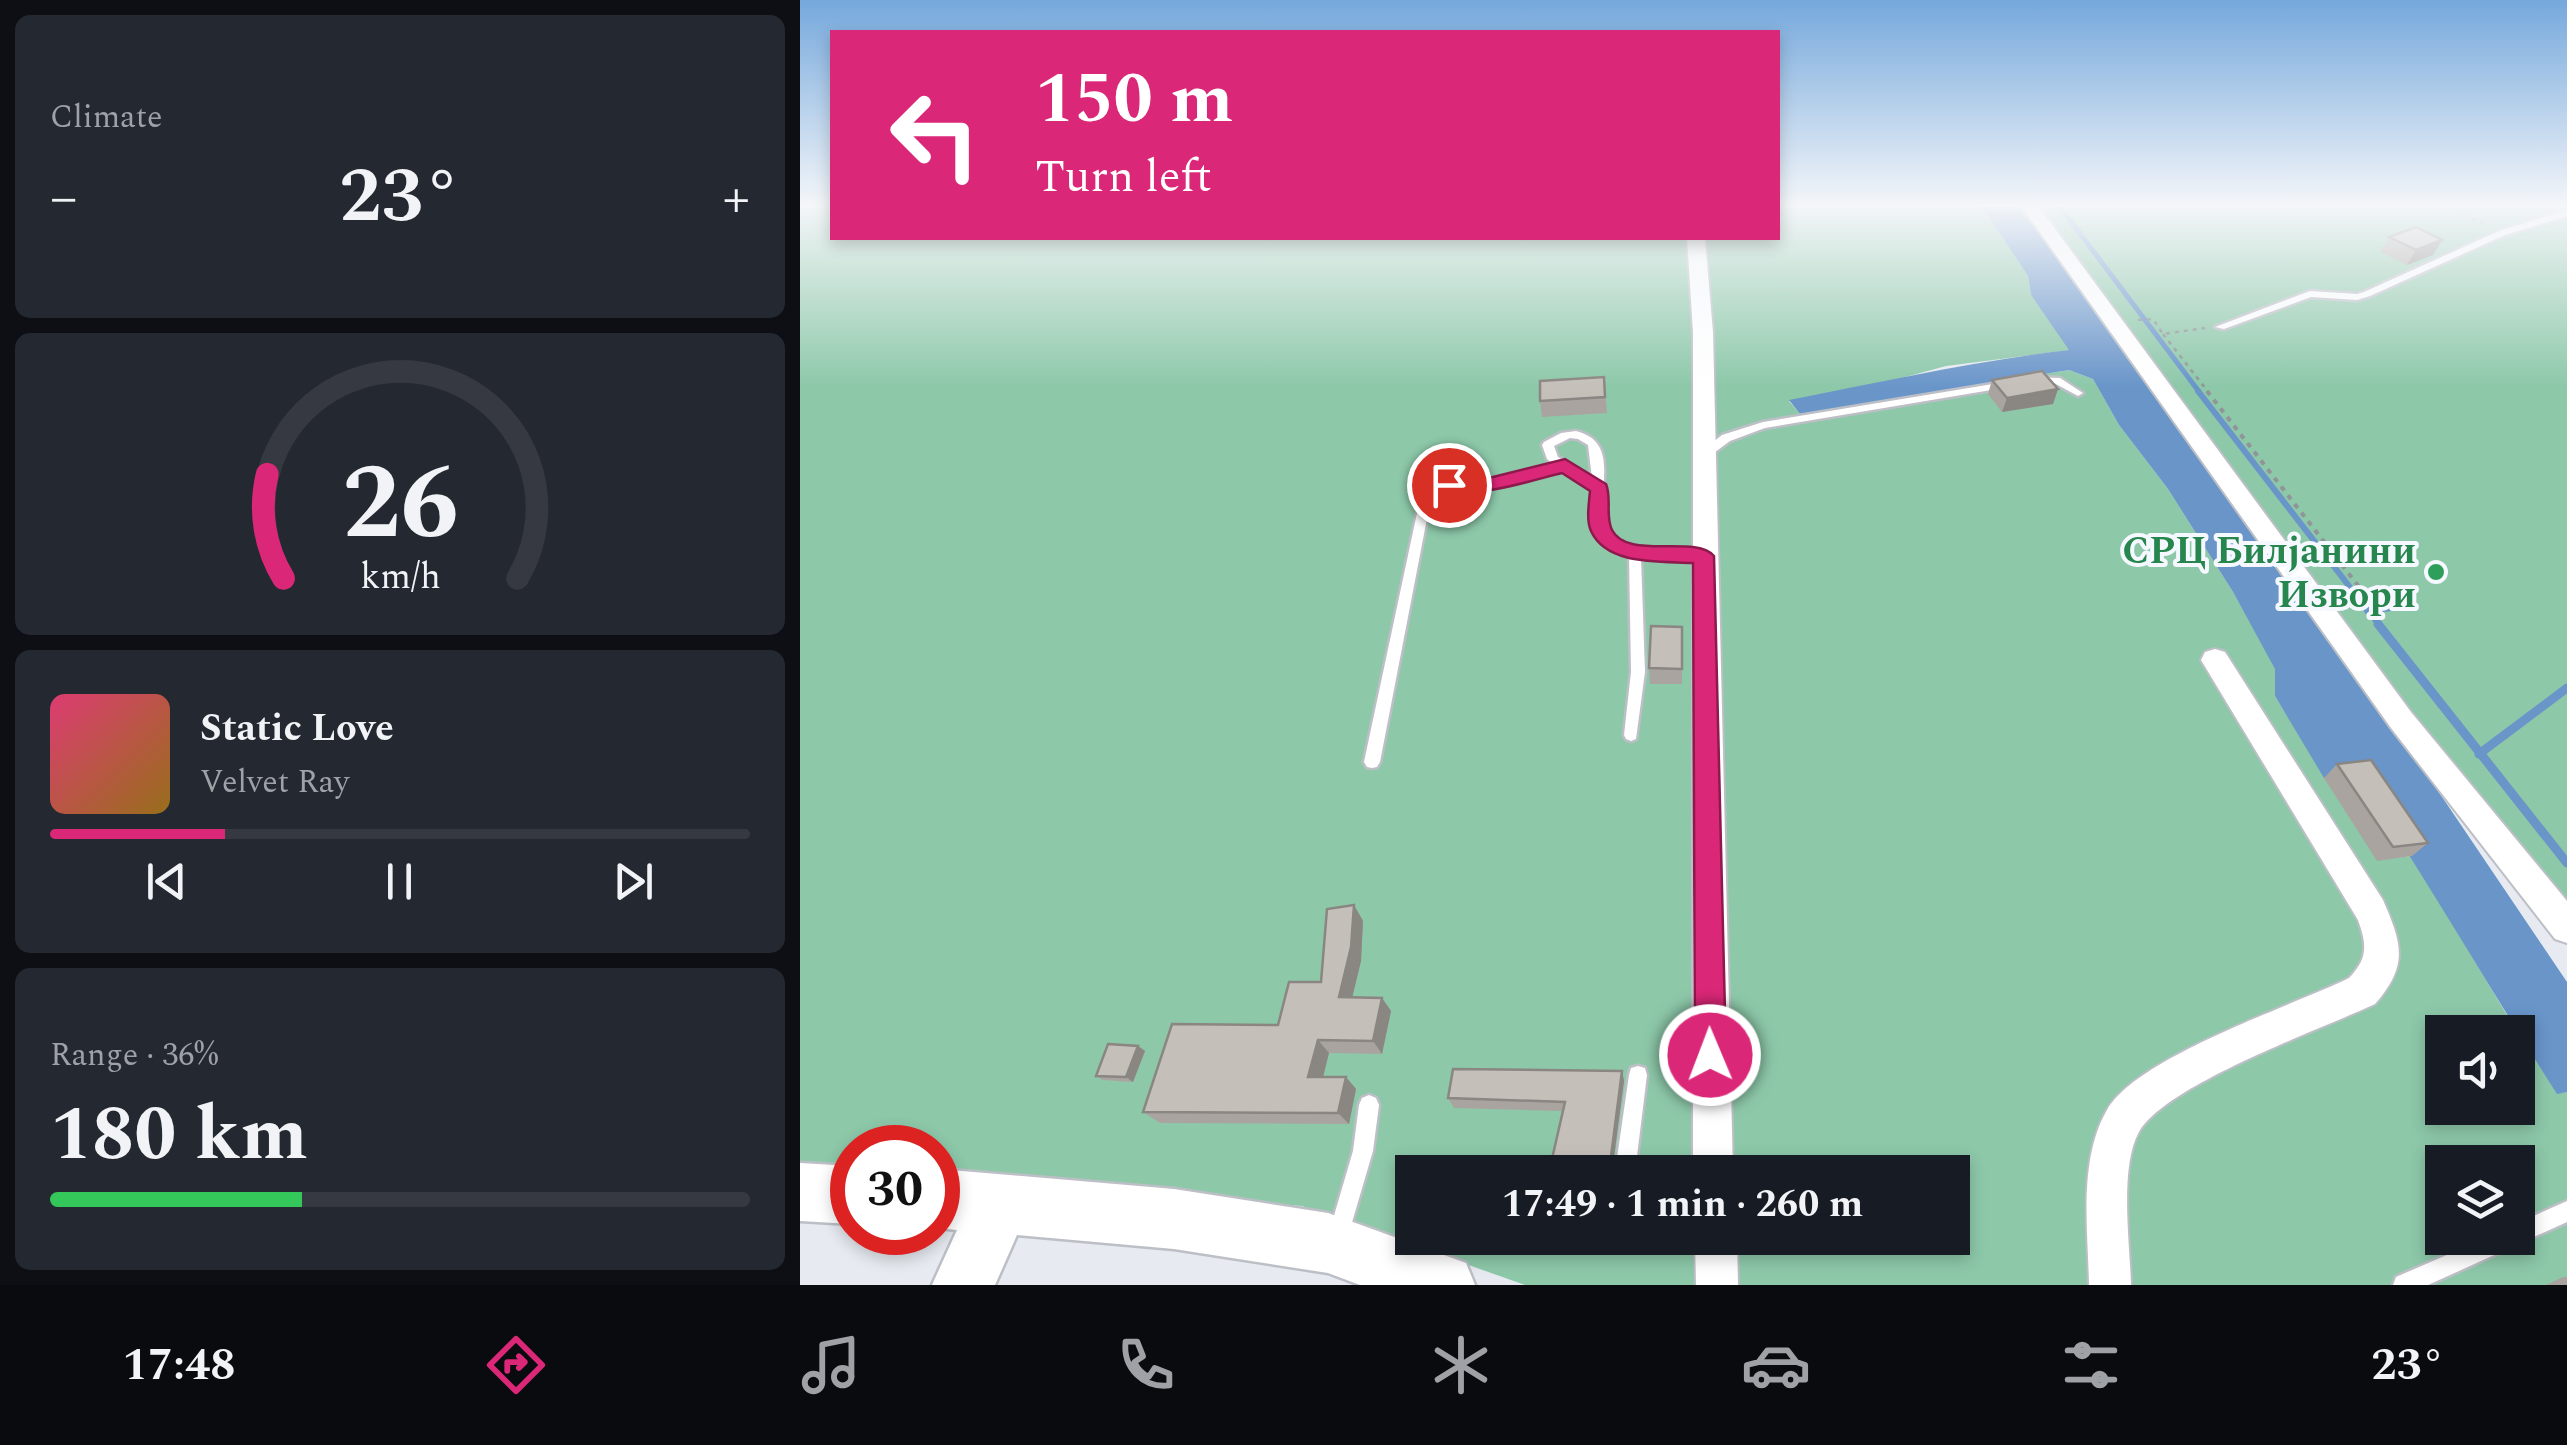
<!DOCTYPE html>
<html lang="en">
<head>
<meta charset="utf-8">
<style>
  :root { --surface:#171b24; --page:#242831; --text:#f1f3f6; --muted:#9ea1a6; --line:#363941; --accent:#db2777 }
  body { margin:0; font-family:Spectral,serif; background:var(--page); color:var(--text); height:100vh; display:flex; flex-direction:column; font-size:38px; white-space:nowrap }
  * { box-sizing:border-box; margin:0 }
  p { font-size:32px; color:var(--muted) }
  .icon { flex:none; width:55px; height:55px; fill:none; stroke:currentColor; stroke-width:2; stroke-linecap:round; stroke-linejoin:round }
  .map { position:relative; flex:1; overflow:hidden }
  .sheet { display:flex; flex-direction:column; gap:15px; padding:15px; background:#0d0f14; width:800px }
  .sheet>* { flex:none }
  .hud { position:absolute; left:30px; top:30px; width:950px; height:210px; border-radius:0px; box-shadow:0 5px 15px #0003; background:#db2777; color:#fff; overflow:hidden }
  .buttons { position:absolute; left:1625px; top:1015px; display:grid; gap:20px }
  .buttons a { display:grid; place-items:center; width:110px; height:110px; border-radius:0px; background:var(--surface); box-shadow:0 5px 15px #0003; font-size:50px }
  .speed { position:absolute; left:30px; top:1125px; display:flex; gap:20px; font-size:50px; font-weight:700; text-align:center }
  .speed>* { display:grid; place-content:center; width:130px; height:130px; border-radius:50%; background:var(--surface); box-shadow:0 5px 15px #0003; line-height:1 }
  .speed .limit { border:15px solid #d22; background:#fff; color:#111 }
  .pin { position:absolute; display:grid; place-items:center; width:85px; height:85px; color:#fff; margin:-42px; border:5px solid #fff; border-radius:50%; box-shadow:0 2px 10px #0007 }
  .me { position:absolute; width:110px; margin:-55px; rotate:359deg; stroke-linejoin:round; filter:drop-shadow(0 0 8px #0008) }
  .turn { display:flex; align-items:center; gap:35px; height:210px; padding:0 40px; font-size:45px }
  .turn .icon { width:130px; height:130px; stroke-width:2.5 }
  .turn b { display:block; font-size:70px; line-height:85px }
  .big { font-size:75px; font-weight:700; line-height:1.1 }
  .sheet .widget { flex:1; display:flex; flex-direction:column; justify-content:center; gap:15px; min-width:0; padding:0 35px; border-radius:15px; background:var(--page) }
  .sheet .dial { align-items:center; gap:0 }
  .dial svg { height:260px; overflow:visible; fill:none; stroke:var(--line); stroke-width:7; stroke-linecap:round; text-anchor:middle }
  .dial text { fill:var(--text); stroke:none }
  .song { display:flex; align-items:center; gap:30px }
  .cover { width:120px; height:120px; border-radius:15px; background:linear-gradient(135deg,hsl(340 70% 55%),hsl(40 70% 35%)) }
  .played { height:10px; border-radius:5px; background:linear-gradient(90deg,var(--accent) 25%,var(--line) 25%) }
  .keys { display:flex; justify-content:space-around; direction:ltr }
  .heat { display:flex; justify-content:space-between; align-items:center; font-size:55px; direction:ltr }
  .charge { height:15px; border-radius:8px; background:linear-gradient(90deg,#34c759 36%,var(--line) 0) }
  .trip { position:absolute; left:595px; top:1155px; width:575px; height:100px; border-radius:0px; background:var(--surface); box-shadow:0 5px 15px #0003; font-weight:700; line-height:100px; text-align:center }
  .tabs { display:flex; height:160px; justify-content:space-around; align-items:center; background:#090b0e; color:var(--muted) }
  .tabs .icon { width:70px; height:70px }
  .tabs .current { color:var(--accent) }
  .tabs b { font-size:45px; color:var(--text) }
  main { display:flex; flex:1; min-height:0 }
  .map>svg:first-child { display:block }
  .green { fill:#8dc8a9; fill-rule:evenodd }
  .water { fill:#6995c9 }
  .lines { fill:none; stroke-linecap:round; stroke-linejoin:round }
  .stream-far2 { stroke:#6995c9; stroke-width:5 }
  .stream-far1 { stroke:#6995c9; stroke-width:6 }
  .stream { stroke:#6995c9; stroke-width:9 }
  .lane-casing { stroke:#bcbfc5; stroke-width:5 }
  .street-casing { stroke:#bcbfc5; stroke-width:4 }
  .secondary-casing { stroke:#bcbfc5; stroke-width:5 }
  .path-far1 { stroke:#919498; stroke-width:2.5; stroke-dasharray:4 5; stroke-linecap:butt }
  .path { stroke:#919498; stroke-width:4; stroke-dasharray:5 6; stroke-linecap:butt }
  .lane { fill:#fff; fill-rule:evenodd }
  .street { fill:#fff; fill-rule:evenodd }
  .secondary { fill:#fff; fill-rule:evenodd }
  .wall { fill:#a9a4a0 }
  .shaded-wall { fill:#8a8682 }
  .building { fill:#c5bfba; stroke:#8a8682; stroke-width:2.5 }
  .route { fill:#db2777; stroke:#8e194d; stroke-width:2.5 }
  .leisure-dot { fill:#2e9e5b; stroke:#f5f8ff; stroke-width:4 }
  .labels { text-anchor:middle; stroke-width:8; stroke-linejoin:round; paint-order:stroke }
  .leisure-label { font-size:38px; font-weight:bold; fill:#27864d; stroke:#f5f8ff; text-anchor:end }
</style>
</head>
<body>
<main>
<section class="sheet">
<div class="widget"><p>Climate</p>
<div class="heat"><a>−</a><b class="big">23°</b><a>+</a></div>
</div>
<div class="widget dial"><svg viewBox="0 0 100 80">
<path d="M14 69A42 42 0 1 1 86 69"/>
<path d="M14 69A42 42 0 0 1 9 37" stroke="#db2777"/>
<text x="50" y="56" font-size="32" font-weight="700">26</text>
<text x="50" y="72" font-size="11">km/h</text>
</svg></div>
<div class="widget">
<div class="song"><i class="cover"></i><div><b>Static Love</b><p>Velvet Ray</p></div></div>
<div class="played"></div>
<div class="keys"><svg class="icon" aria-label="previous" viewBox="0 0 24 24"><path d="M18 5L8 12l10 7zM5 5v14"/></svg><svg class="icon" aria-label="pause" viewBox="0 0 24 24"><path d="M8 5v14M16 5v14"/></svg><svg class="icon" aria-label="next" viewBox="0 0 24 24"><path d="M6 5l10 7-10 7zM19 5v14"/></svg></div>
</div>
<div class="widget"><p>Range · 36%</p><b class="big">180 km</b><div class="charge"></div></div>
</section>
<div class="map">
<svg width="1767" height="1285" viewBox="0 0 1767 1285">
  <rect width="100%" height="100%" fill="#e7ebf1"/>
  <!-- green -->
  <g class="green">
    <polygon points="0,207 32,207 32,238 889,238 895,328 899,1172 612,1172 612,1238 900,1238 901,1285 725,1285 502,1206 138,1177 138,1148 52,1148 52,1173 0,1170"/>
    <path d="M978 207H1182L1228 276 1231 295 1270 350 1146 366 1076 385 989 401 1000 414 1269 370 1293 379 1319 425 1368 489 1433 592 1476 669 1475 696 1577 860 1612 856 1717 1032H1642V1108H1718V1033L1757 1093 1767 1092V1285H938L933 1238H1152V1172H929L903 238H978ZM1642 1162H1718V1238H1642Z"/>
    <polygon points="1242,207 1767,207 1767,937"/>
  </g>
  <!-- water -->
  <path class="water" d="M1182 207H1223L1582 708 1767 982V1092L1757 1094C1689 988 1627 879 1557 775L1524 778 1475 696V669L1433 592 1368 489 1319 425 1293 379 1269 370 1000 414 989 400C1082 382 1174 361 1269 350L1231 295 1228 276Z"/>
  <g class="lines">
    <!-- stream-far2 -->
    <polyline class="stream-far2" points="1260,207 1400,393"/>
    <!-- stream-far1 -->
    <g class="stream-far1">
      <polyline points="1398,391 1580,626"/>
      <polyline points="1567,611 1599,607"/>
    </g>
    <!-- stream -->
    <g class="stream">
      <polyline points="1578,624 1767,863"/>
      <polyline points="1679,754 1767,688"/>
    </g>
    <defs>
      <g id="lane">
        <polygon points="1767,210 1767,216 1705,235 1570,296 1557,300 1511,297 1424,329 1415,327 1510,291 1557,294 1564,292 1699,231"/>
        <polygon points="1231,377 1260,378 1283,393 1278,396 1254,383 1227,382 1226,380"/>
        <polygon points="1205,382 1210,385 1209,387 965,428 930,441 907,458 903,459 897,455 922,435 963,422"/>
        <path d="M776 431C835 446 775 520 824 544 847 555 878 551 903 551L909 556 903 561 841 558 845 672 836 739 831 741 826 739 824 735 831 672 829 555C792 544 790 523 792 489L763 470 693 488 640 491 630 503 580 762 577 767 572 768 567 767 564 762 620 499 633 484 637 483 693 480 754 465 747 459 742 445 744 442 761 433ZM770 438 778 439 788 445 792 478 758 457 754 446Z"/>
        <polygon points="838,1066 845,1068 847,1075 835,1172 815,1172 829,1075 831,1068"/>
        <polygon points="569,1095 576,1098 579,1105 573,1151 548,1236 545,1243 538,1246 531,1243 528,1236 553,1151 559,1105 562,1098"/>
        <polygon points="1767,1201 1767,1222 1628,1285 1593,1285 1596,1277 1686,1238 1718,1238 1718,1223"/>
      </g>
      <g id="street">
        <polygon points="1222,207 1239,207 1611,712 1767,901 1767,943 1755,939 1591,728"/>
        <polygon points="887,238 905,238 913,332 933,1172 893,1172 893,332"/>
        <path d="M1415 649 1425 652 1583 900C1602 944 1609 965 1575 1004 1522 1029 1365 1085 1339 1132 1319 1167 1330 1245 1331 1285H1289C1288 1230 1278 1160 1307 1110 1337 1057 1492 1006 1549 978 1568 958 1567 945 1558 920L1401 660 1405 652Z"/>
        <polygon points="895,1238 937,1238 938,1285 896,1285"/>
      </g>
      <g id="secondary">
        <polygon points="0,1163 52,1166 52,1224 0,1221"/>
        <polygon points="138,1169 374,1189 528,1213 666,1263 675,1285 560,1285 528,1273 374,1249 217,1235 195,1285 132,1285 157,1230 138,1228"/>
      </g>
    </defs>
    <!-- lane casing -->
    <use href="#lane" class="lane-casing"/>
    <!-- street casing -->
    <use href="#street" class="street-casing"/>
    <!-- secondary casing -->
    <use href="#secondary" class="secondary-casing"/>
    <!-- path-far1 -->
    <g class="path-far1">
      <polyline points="1647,207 1684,224"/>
      <polyline points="1338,320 1353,319 1363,334 1405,328"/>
      <polyline points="1363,334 1409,393"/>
    </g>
    <!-- path -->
    <g class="path">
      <polyline points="1407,391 1563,592"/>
      <polyline points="1505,552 1530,549"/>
    </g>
    <!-- lane -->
    <use href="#lane" class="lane"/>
    <!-- street -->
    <use href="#street" class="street"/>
    <!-- secondary -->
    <use href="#secondary" class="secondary"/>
  </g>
  <!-- wall -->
  <g class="wall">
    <polygon points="1589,237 1642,240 1633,255 1607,265 1580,252"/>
    <polygon points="804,377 807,413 742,417 740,401"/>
    <polygon points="1192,380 1258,389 1253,404 1202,412 1188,394"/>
    <polygon points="882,627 882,684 850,684 849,668"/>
    <polygon points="1537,764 1628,843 1612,856 1577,861 1524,778"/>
    <polygon points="554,905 563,921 561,961 552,997 582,998 591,1011 582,1054 529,1053 523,1077 546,1077 556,1089 549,1124 360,1123 343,1112 478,1025 521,982"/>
    <polygon points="338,1046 345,1051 333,1082 303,1080 296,1076"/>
    <polygon points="822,1071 824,1081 812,1172 749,1172 763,1111 654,1108 648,1098"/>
    <polygon points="1763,1277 1767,1277 1767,1285 1746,1285"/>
  </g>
  <!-- shaded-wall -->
  <g class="shaded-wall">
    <polygon points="1642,240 1633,255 1607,265 1616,250"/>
    <polygon points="1258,389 1253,404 1202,412 1207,398"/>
    <polygon points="554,905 563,921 561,961 549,1011 539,997"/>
    <polygon points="582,998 591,1011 582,1054 573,1041"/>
    <polygon points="518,1040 529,1053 520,1089 508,1077"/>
    <polygon points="338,1046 345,1051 333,1082 326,1077"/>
    <polygon points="822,1071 824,1081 812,1172 809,1172"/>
    <polygon points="546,1077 556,1089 549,1124 538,1113"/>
  </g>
  <!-- building -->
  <g class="building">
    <polygon points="1616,227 1642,240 1616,250 1589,237"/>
    <polygon points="1242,371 1258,389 1207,398 1192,380"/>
    <polygon points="804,377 805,397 740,401 740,381"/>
    <polygon points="851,626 882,627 882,669 849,668"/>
    <polygon points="1571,760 1628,843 1593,847 1537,764"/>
    <polygon points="554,905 551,947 539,997 582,998 573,1041 518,1040 508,1077 546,1077 538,1113 343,1112 372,1024 478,1025 489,982 521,982 527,909"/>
    <polygon points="308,1044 338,1046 326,1077 296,1076"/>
    <polygon points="653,1069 822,1071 809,1172 749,1172 765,1102 648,1098"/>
  </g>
  <!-- sky -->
  <linearGradient id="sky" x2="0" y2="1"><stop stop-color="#75a8dc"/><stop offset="0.53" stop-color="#f4f6f9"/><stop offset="1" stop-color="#f4f6f9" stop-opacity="0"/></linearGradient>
  <rect width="1767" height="387" fill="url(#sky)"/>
  <!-- route -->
  <path class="route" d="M765 459 806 484C812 498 805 516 812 530 828 561 895 534 914 556L926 1055 921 1066 910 1070 899 1066 895 1055 893 563C861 561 807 566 791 531 786 520 789 503 790 491L762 473C736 479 659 505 639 485L649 478 693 477Z"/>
  <!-- markers -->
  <circle class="leisure-dot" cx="1636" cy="572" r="10"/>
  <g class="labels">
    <!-- leisure labels -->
    <g class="leisure-label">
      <text x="1616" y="563">СРЦ Билјанини<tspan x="1616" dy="44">Извори</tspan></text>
    </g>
  </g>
</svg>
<div class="buttons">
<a><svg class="icon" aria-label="sound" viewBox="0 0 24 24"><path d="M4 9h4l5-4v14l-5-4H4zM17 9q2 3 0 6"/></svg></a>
<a><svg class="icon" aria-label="layers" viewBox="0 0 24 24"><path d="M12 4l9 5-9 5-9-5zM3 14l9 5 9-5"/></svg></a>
</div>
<div class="speed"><div class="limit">30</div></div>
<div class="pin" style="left:649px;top:485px;background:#d93025"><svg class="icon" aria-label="arrive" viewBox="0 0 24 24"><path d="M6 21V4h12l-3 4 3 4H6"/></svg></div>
<svg class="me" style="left:910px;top:1055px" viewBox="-20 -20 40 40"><circle r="17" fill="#db2777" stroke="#fff" stroke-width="3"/><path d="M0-11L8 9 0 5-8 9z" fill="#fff"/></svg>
<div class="trip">17:49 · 1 min · 260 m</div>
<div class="hud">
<div class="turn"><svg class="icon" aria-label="left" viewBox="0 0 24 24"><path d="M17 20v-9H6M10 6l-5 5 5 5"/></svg><div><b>150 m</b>Turn left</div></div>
</div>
</div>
</main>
<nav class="tabs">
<b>17:48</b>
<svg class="icon current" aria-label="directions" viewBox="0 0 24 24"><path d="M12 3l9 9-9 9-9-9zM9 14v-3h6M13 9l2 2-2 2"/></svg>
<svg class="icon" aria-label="music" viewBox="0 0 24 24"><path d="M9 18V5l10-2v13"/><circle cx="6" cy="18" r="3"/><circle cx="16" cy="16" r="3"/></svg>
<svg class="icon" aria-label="phone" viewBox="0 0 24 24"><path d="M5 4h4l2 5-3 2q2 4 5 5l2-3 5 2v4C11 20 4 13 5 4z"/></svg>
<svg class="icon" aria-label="climate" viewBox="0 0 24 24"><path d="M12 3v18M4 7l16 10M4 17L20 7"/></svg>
<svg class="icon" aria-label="car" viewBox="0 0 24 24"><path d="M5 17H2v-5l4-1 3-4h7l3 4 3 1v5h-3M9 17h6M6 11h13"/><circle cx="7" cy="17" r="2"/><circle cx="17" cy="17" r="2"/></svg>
<svg class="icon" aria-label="filters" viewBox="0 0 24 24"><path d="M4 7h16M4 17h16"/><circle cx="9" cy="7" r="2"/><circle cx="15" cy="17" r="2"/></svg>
<b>23°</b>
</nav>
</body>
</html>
